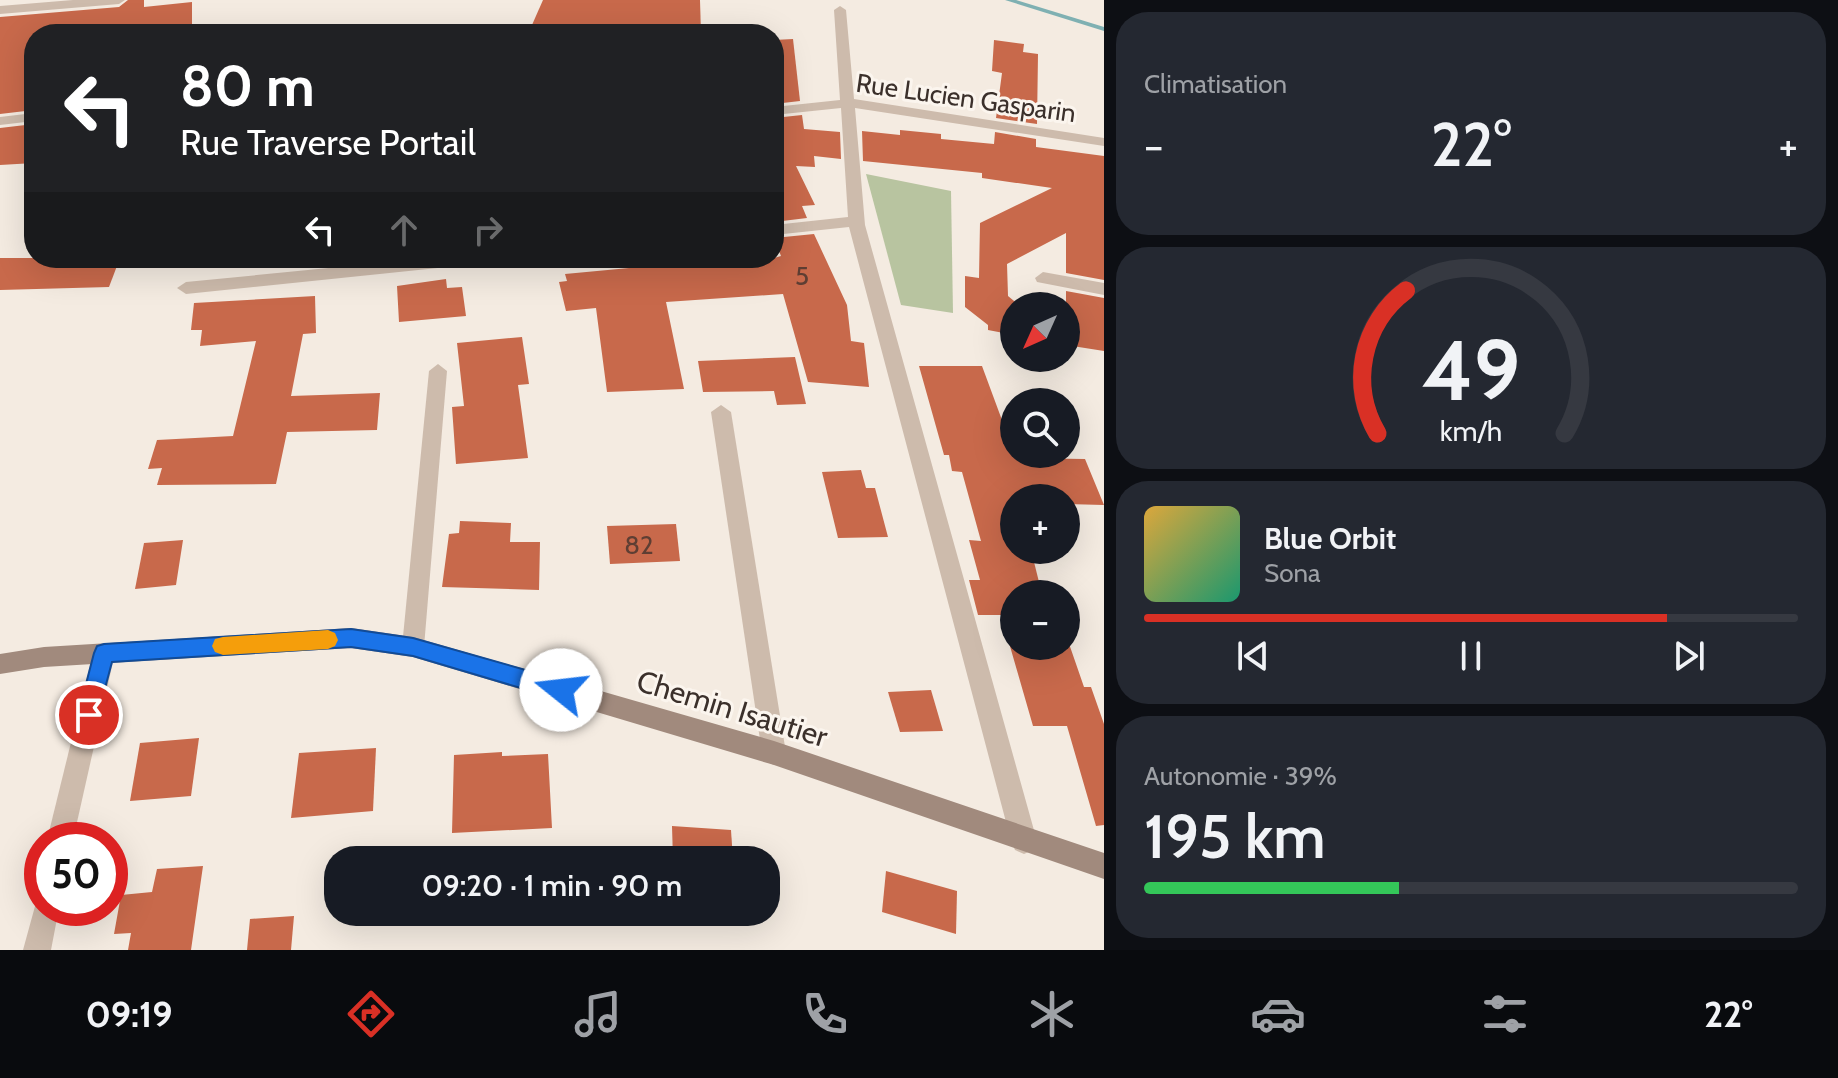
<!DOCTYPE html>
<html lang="fr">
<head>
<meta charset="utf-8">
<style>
  :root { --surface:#171b24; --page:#242831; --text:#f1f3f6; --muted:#9ea1a6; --line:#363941; --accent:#d93025 }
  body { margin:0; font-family:Cabin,sans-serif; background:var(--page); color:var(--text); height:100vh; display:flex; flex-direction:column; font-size:30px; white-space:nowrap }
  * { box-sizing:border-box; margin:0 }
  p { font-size:26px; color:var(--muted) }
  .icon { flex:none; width:44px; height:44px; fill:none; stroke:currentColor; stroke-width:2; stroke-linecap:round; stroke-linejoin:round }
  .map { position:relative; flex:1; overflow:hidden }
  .panel { display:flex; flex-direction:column; gap:12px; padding:12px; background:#0d0f14; width:734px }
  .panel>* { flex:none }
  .hud { position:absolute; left:24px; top:24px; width:760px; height:244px; border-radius:32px; box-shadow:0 8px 32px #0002; background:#202124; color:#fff; overflow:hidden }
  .needle { width:52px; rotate:225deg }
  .buttons { position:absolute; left:1000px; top:292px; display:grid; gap:16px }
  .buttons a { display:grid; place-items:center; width:80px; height:80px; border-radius:50%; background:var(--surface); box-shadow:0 8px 32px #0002; font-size:40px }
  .speed { position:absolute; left:24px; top:822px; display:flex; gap:16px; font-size:40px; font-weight:700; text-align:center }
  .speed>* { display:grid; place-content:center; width:104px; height:104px; border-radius:50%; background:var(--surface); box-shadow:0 8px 32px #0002; line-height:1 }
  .speed .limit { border:12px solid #d22; background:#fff; color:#111 }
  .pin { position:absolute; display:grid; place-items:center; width:68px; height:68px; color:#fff; margin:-34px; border:4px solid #fff; border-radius:50%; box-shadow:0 2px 8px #0007 }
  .me { position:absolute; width:88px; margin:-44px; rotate:286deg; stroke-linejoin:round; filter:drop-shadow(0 0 6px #0008) }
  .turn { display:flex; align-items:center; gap:28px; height:168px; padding:0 24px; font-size:36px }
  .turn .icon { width:104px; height:104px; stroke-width:2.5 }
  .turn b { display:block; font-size:56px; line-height:68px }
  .lanes { display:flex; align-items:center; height:76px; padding:0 24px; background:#0003; justify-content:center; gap:40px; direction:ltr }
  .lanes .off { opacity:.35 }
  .big { font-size:60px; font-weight:600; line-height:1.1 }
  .panel .card { flex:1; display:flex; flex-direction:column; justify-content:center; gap:12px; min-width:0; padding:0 28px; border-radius:32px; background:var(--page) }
  .panel .dial { align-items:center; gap:0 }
  .dial svg { height:208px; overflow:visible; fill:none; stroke:var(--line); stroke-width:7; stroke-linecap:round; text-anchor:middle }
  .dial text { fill:var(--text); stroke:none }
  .song { display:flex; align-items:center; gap:24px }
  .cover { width:96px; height:96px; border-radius:12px; background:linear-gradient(135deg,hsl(40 70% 55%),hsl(160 70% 35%)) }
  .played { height:8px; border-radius:4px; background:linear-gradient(90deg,var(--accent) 80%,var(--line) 80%) }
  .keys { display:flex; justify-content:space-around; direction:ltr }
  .heat { display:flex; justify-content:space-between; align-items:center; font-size:44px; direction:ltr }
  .charge { height:12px; border-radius:6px; background:linear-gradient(90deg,#34c759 39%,var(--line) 0) }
  .trip { position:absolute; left:324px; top:846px; width:456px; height:80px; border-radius:32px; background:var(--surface); box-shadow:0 8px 32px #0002; font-weight:600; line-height:80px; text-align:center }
  .menu { display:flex; height:128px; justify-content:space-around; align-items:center; background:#090b0e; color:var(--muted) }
  .menu .icon { width:56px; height:56px }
  .menu .on { color:var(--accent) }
  .menu b { font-size:36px; color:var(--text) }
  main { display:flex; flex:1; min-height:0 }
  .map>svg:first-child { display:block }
  .green { fill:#b8c4a0 }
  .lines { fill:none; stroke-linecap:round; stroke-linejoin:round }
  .stream { fill:#7fb0b2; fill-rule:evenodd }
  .building { fill:#c8694b }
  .minor { fill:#cdbbac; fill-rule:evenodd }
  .secondary { fill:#a18a7d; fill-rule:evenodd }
  .route { fill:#1a73e8; stroke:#114b97; stroke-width:2 }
  .slow { fill:#f59e0b }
  .labels { text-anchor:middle; stroke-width:6; stroke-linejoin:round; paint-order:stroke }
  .far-street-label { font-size:26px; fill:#3b302b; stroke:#fbf5ee }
  .number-label { font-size:26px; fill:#5e3e33 }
  .street-label { font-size:30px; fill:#3b302b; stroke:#fbf5ee }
</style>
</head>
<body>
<main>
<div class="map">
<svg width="1104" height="950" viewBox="0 0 1104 950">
  <rect width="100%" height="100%" fill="#f4ebe1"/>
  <!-- green -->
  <polygon class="green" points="866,174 951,191 953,313 901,305"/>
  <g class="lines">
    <!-- stream -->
    <polygon class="stream" points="1005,0 1016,0 1104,27 1104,31"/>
  </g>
  <!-- building -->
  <g class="building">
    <polygon points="128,0 144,0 144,7 192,2 192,31 34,34 34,110 0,114 0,17 119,7"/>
    <polygon points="543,0 700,0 701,34 528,34"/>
    <polygon points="793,39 800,101 774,104 774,40"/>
    <polygon points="994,40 1024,44 1023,52 1038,54 1037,124 996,118 1002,73 992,71"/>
    <polygon points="802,115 804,129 840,132 841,159 814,156 815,167 796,166 815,205 802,206 807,218 774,222 774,118"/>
    <polygon points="34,124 34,163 0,165 0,128"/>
    <polygon points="900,130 941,134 941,139 994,144 995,132 1036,139 1036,147 1104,156 1104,280 1066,273 1066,233 1007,264 1008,296 1020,306 1014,306 1014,335 988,330 988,325 965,307 965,276 979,278 980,223 1052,188 982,178 982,173 863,161 862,131 900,135"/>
    <polygon points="814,234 847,305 851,341 864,343 869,387 808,382 783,294 666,302 684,389 607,392 596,308 566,311 559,282 567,281 565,274 629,268 628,264 655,262 657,266 774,258 781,256 774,238"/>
    <polygon points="0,258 120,258 109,287 0,290"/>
    <polygon points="446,279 447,288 462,287 466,316 399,322 397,286"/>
    <polygon points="1066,291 1104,298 1104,351 1066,345"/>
    <polygon points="315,296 316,333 303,334 291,396 380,393 377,430 287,432 276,484 157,485 162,468 148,469 157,440 233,436 256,341 200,346 202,330 191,330 194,303"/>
    <polygon points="522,337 529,384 518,385 528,458 456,464 452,407 464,406 457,343"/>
    <polygon points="795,357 806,404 777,405 774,391 703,392 698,361"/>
    <polygon points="919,366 982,366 1016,458 1085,459 1104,505 1066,504 1066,498 1014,498 1014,550 1031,550 1042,594 1014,594 1014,646 1066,646 1066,635 1084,687 1091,687 1104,724 1104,825 1096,826 1067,726 1033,726 1001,615 978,615 969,580 980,580 969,540 981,541 962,472 952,471 949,455 944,455"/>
    <polygon points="861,470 866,488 875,488 888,537 838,538 822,472"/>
    <polygon points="460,521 511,523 510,542 540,542 539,590 442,587 449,534 459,533"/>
    <polygon points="676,524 680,561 610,564 607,526"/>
    <polygon points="183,540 176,585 135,589 144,543"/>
    <polygon points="931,690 943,731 900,732 888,692"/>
    <polygon points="199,738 191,796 130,801 140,743"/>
    <polygon points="376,748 373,811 291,818 299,753"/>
    <polygon points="502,752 502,756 548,754 552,828 452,833 454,755"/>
    <polygon points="672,826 731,830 733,860 673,860"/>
    <polygon points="203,866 191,950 128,950 131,933 114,934 121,895 152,892 157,869"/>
    <polygon points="886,871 957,891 956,934 882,912"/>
    <polygon points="294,916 291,950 247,950 250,919"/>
  </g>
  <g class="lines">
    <!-- minor -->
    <g class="minor">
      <polygon points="73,0 125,0 119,4 0,14 0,6"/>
      <polygon points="840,6 846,10 854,99 1104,138 1104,146 855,108 865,225 1037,841 1033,850 1024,854 1015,850 1011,841 849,227 774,235 774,225 848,217 841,108 774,115 774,107 840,100 834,10"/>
      <polygon points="34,113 34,121 0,125 0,117"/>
      <polygon points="431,258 494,258 486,263 186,294 177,288 186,282"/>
      <polygon points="1043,272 1104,283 1104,295 1037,282 1035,278"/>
      <polygon points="438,364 447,371 424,647 421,654 413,657 405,654 402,647 429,371"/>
      <polygon points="721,405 731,412 786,753 783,761 774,765 765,761 762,753 711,412"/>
      <polygon points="104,643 112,646 115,653 73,840 47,840 93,653 96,646"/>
      <polygon points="42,896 42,908 59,908 51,950 23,950 37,899"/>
    </g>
    <!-- secondary -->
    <polygon class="secondary" points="351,628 413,637 774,741 1104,853 1104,879 774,765 413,657 351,648 44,667 0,674 0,654 44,647"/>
  </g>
  <!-- route -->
  <polygon class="route" points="351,629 413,638 561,680 568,683 571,690 568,697 561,700 413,656 351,647 112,662 96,722 89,725 81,722 78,715 94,653 97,646 104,644"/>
  <!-- slow -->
  <polygon class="slow" points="328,630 335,633 338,640 335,646 328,649 223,655 215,652 212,646 215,639 223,637"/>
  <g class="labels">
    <!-- far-street labels -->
    <g class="far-street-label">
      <text transform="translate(966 98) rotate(8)" y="9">Rue Lucien Gasparin</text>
    </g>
    <!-- number labels -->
    <g class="number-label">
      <text x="802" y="285">5</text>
      <text x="639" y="554">82</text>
    </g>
    <!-- street labels -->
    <g class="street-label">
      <text transform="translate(732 709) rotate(17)" y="10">Chemin Isautier</text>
    </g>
  </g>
</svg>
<div class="buttons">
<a><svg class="needle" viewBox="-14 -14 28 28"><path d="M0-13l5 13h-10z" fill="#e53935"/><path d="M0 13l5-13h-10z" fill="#9ea1a6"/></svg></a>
<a><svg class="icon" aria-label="search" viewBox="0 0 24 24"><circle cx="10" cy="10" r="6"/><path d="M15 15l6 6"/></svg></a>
<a>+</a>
<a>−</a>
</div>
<div class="speed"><div class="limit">50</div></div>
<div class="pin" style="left:89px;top:715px;background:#d93025"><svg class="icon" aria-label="arrive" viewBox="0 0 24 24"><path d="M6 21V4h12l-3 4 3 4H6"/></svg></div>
<svg class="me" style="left:561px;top:690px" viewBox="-20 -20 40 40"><circle r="19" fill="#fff"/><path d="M0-13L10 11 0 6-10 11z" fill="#1a73e8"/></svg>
<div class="trip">09:20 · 1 min · 90 m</div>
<div class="hud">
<div class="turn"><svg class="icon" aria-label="left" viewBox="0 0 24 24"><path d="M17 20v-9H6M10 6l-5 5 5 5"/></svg><div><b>80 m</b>Rue Traverse Portail</div></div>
<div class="lanes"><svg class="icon" aria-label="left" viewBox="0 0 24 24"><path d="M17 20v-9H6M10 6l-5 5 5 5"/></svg><svg class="icon off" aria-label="ahead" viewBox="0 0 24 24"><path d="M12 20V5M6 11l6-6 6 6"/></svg><svg class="icon off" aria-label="right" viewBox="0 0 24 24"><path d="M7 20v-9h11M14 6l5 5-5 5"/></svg></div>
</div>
</div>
<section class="panel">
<div class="card"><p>Climatisation</p>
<div class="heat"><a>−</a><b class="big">22°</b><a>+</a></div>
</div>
<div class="card dial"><svg viewBox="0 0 100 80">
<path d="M14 69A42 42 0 1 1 86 69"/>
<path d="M14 69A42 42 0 0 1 25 14" stroke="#d93025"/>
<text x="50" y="56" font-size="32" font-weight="700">49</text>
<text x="50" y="72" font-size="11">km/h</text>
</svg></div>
<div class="card">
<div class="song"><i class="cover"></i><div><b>Blue Orbit</b><p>Sona</p></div></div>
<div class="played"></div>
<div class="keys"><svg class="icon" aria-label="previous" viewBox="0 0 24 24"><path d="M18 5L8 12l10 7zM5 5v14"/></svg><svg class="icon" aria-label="pause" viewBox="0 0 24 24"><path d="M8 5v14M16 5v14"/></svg><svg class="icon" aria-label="next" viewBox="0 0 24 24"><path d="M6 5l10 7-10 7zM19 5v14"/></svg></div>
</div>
<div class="card"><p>Autonomie · 39%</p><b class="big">195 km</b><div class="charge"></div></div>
</section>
</main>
<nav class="menu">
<b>09:19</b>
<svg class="icon on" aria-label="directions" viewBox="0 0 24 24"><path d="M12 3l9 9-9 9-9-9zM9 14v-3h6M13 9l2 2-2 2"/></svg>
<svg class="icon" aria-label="music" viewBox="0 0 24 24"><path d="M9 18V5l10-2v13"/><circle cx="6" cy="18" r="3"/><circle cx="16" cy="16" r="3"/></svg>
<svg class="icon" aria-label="phone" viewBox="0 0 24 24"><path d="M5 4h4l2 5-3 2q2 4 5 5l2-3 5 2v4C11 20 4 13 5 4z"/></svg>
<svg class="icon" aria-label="climate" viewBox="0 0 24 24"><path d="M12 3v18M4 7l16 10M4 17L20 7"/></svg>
<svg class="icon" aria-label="car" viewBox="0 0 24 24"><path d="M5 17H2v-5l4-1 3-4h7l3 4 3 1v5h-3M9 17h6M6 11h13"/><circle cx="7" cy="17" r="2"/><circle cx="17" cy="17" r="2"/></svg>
<svg class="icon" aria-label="filters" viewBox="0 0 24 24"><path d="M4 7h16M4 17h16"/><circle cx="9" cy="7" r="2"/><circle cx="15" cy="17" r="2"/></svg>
<b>22°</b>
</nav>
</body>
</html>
